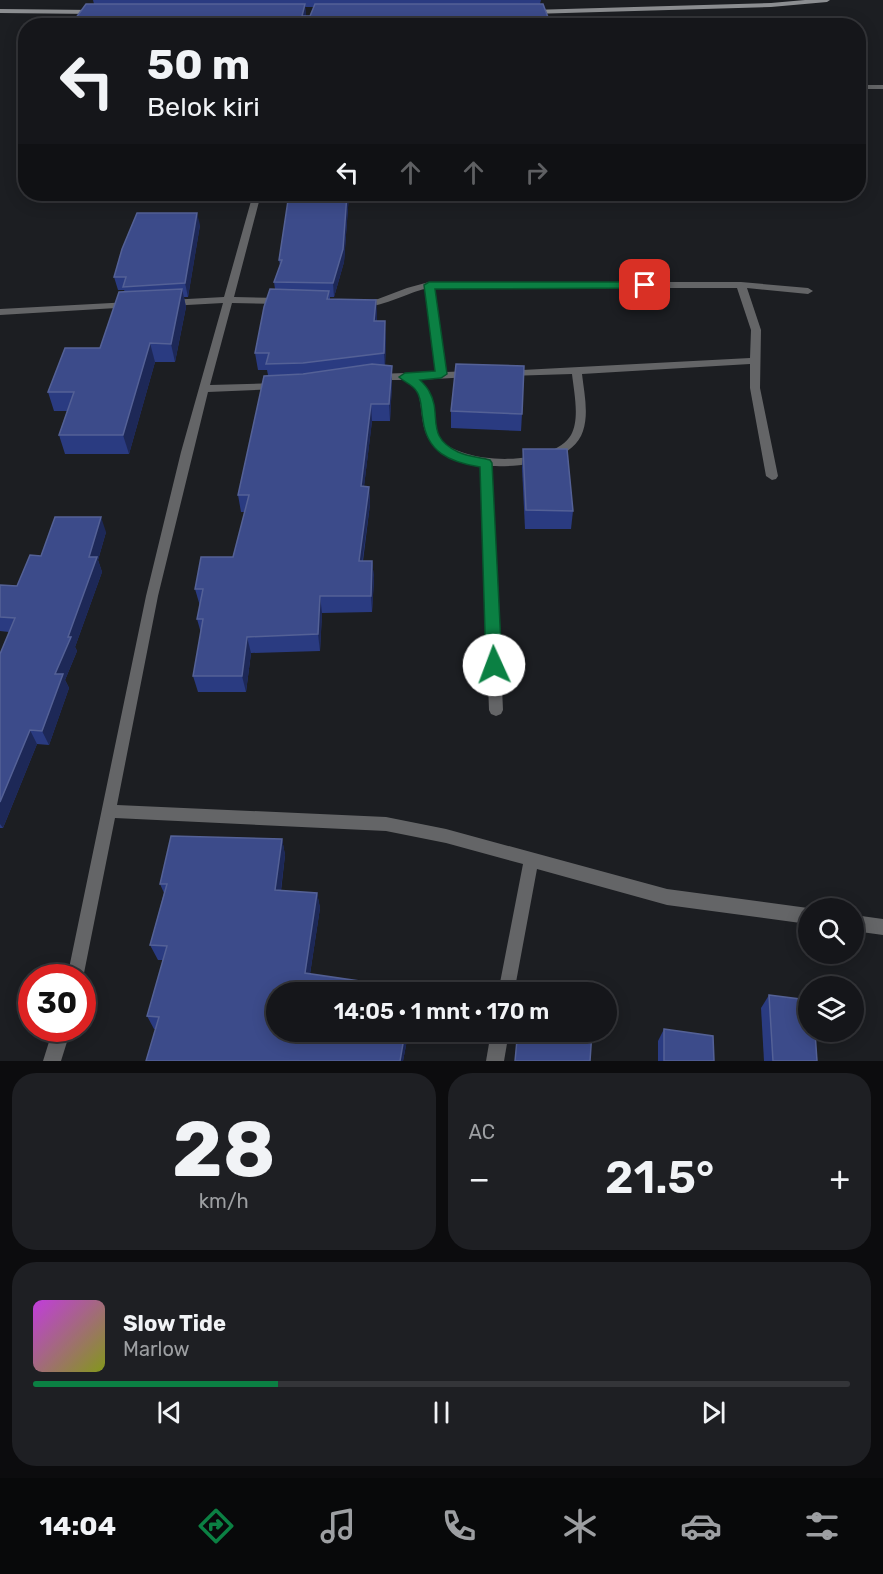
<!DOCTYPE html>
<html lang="id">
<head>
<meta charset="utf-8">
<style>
  :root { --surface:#15161a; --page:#1e1f23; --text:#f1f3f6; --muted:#9d9fa2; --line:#343539; --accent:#0b8043 }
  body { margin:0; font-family:Rubik,sans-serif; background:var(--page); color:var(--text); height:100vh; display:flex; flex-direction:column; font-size:22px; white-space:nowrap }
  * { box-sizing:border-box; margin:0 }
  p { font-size:20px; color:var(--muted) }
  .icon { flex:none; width:33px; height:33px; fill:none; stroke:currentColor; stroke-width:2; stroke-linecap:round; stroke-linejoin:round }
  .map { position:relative; height:1061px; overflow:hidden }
  .sheet { display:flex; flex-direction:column; gap:12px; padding:12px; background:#0c0c0e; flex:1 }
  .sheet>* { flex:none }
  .guide { position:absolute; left:18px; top:18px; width:848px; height:183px; border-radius:24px; box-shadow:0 3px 15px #0003,0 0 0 2px var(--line); background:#15161a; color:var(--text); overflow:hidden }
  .buttons { position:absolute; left:798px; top:898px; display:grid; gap:12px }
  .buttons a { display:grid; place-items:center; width:66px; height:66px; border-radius:50%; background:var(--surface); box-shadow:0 3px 15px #0003,0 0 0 2px var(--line); font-size:30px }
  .speed { position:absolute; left:18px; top:964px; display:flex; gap:12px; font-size:30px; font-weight:700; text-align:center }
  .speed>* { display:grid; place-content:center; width:78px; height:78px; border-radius:50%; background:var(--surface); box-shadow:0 3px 15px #0003,0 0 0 2px var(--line); line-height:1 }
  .speed .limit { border:9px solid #d22; background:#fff; color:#111 }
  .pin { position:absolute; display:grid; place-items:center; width:51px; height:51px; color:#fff; margin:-26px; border-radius:12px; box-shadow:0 3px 9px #0006 }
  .me { position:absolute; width:66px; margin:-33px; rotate:358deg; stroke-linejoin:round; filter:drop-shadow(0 0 4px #0008) }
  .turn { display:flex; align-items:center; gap:21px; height:126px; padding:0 30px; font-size:27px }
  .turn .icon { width:78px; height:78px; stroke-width:2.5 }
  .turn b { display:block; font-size:42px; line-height:51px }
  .lanes { display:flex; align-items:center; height:57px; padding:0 30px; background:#0003; justify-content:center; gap:30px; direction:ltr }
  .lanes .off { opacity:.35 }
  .big { font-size:45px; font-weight:600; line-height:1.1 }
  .sheet .widget { flex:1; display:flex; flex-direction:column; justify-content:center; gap:9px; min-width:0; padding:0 21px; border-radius:24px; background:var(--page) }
  .sheet .dial { align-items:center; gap:0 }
  .dial b { font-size:78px; line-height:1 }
  .song { display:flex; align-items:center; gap:18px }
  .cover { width:72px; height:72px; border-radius:9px; background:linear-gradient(135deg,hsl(290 70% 55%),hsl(70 70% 35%)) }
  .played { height:6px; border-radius:3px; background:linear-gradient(90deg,var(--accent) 30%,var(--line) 30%) }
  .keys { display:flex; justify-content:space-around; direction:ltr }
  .heat { display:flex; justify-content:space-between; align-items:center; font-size:33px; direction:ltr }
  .sheet .tiles { flex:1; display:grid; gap:12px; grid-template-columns:1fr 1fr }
  .widget:last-child { grid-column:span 2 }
  .trip { position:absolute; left:266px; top:982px; width:351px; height:60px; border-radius:30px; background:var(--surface); box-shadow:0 3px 15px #0003,0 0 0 2px var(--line); font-weight:600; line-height:60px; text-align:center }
  .tab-bar { display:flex; height:96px; justify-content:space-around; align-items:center; background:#08090a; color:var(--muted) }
  .tab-bar .icon { width:42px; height:42px }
  .tab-bar .on { color:var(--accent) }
  .tab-bar b { font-size:27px; color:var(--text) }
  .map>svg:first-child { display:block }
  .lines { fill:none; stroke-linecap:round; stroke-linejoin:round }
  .street { fill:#646567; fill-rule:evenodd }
  .secondary { fill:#8c8e91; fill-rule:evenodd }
  .wall { fill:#2a3b81; fill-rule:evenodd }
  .shaded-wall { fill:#1d2857 }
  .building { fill:#3c4b8a; stroke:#546196; stroke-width:1.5 }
  .route { fill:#0b8043; stroke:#07532c; stroke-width:1.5 }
</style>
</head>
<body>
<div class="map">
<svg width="883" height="1061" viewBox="0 0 883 1061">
  <rect width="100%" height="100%" fill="#1c1e22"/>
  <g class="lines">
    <!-- street -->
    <g class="street">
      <rect x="858" y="85" width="25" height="4"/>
      <polygon points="253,194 261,194 234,297 280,298 285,301 280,304 232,303 210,385 277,383 282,386 277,389 208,392 158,596 117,805 386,817 446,829 667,889 808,908 810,909 808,909 808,924 667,905 537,869 514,993 498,993 523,864 446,843 386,831 115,818 83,978 82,980 82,978 67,978 146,596 181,452 223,303 169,306 164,303 169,300 224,297"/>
      <path d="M429 282H741L808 288 813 291 808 294 747 288 761 330 760 388 778 476 776 479 772 480 766 476 750 388V364L582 374C584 392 589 413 583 431 573 463 520 467 492 466L503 710 501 714 496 716 491 714 489 710 480 465C454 461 428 453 423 423 421 412 421 401 417 390L403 380H375L370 377 375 374 436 372 425 289C408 292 370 314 355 304L357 302 378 299 407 288ZM434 288H737L751 330 750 358 504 371 503 373 504 375 508 376 572 374C574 392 580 419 571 435 552 467 460 466 438 437 429 416 438 393 417 380L470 377 475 374 470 371 446 372Z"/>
      <polygon points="130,302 135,305 133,307 0,315 0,309"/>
      <polygon points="854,915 883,919 883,935 854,931"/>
      <polygon points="53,1029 71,1029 61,1061 43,1061"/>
      <polygon points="491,1032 509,1032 504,1061 486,1061"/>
    </g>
    <!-- secondary -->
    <g class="secondary">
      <polygon points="805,0 830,0 827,2 771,7 531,14 528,12 531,10 771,3"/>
      <polygon points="0,9 94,10 97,12 94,14 0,13"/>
    </g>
  </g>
  <!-- wall -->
  <g class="wall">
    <path d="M93 0H541L540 4 549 20 548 26H70L94 4ZM305 7H314L310 16H306Z"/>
    <polygon points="289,194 349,194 344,262 334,297 330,297 330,299 376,300 377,321 386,338 385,365 392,383 390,421 372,421 364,486 369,487 370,504 363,561 372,561 374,578 372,612 322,613 320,651 251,653 246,692 198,692 193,676 201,633 197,619 200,606 195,589 233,557 245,512 241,512 238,495 268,375 267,370 258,370 255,353 275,289 274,282 280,265 279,260"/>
    <polygon points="200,225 188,297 184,297 186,307 175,362 155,362 129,454 65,454 59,435 67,411 54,411 48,392 100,348 125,292 124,290 118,290 114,277"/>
    <polygon points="451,411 522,414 521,431 451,428"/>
    <polygon points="523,449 573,511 571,529 525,529 522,468"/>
    <polygon points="106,532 98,560 102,572 75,647 77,651 65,680 69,688 49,745 37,744 3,828 0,828 0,654 9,632 0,631 0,585 17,586 41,556"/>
    <polygon points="282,839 285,855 281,891 317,893 320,908 310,974 276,993 407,1040 403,1061 146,1061 156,1029 154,1029 147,1016 163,960 158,960 150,945 164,893 160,884"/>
    <polygon points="769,995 817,1061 764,1061 761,1008"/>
    <polygon points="664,1029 714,1061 658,1061 658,1041"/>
  </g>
  <!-- shaded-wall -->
  <g class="shaded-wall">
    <polygon points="305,4 306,15 304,26 302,16"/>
    <polygon points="549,20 548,26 538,26"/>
    <polygon points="347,194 349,194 344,262 334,297 333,283"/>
    <polygon points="197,213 200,225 188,297 185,283"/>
    <polygon points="182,289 186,307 175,362 171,344"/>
    <polygon points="376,300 377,317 375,338 374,321"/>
    <polygon points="385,321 386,338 385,370 384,353"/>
    <polygon points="150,343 155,362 129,454 123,435"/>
    <polygon points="392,366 392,383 390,421 389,404"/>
    <polygon points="371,404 372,421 362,503 361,486"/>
    <polygon points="369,487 370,504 360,578 359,561"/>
    <polygon points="101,517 106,532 98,560 102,572 75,647 77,651 65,680 69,688 49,745 42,731 55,674 68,637 89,557"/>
    <polygon points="372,561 374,578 372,612 371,596"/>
    <polygon points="320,596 322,613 320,651 318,634"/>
    <polygon points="247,637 251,653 246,692 242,676"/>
    <polygon points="30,730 37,744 3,828 0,824 0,802"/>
    <polygon points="282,839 285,855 279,905 275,890"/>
    <polygon points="317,893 320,908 308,987 305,973"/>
    <polygon points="366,982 368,993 364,993"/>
    <polygon points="405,1032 407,1032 407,1040 403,1061 400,1061"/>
  </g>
  <!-- building -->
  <g class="building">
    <polygon points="86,4 305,4 302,16 310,16 315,4 543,4 549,20 538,26 70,26"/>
    <polygon points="289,194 347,194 343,249 333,283 274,282 282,260 279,260"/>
    <polygon points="137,213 197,213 185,283 123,287 126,277 114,277 122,249"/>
    <polygon points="182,289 171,344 150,343 123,435 59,435 74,392 48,392 65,348 100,348 119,292"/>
    <polygon points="270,289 329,291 327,299 376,300 374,321 385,321 384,353 303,363 266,364 269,353 255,353 264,307"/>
    <polygon points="372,364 392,366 389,404 371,404 361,486 369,487 359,561 372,561 371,596 320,596 318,634 247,637 242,676 193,676 203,619 197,619 203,589 195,589 201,557 233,557 249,495 238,495 264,376 303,374"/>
    <polygon points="456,364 524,366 522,414 451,411"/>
    <polygon points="523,449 567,449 573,511 526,510"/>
    <polygon points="55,517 101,517 89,557 97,557 68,637 71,637 55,674 63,674 42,731 30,730 0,802 0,654 15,618 0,617 0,585 17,586 30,555 41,556"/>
    <polygon points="171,836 282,839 275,890 317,893 305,973 366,982 364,993 276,993 276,1032 405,1032 400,1061 146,1061 159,1017 147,1016 167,946 150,945 167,884 160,884"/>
    <polygon points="531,989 553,993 530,993"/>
    <polygon points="769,995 808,1000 808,1032 815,1032 817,1061 773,1061"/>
    <polygon points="664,1029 713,1036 714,1061 664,1061"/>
    <polygon points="526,1032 592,1032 590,1061 515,1061 517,1040 525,1042"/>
  </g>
  <!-- route -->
  <path class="route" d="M429 282H645L651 285 645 288 435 289 447 374 441 378 420 380C423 383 427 387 429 391 443 415 424 436 458 452 469 457 479 457 490 460L492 463 502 665 499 670 494 672 489 670 486 665 480 467C449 462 427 452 423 420 421 411 422 399 417 392 413 384 405 383 399 377L405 373 435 371 424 285Z"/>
</svg>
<div class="buttons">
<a><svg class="icon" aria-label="search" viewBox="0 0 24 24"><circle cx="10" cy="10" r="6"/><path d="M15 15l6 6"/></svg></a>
<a><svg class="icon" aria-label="layers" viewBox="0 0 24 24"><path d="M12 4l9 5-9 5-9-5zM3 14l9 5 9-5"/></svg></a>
</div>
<div class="speed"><div class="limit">30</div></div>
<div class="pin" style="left:645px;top:285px;background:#d93025"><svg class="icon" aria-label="arrive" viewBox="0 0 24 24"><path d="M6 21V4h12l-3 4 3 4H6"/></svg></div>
<svg class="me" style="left:494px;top:665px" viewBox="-20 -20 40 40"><circle r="19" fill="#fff"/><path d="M0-13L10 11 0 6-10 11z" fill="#0b8043"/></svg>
<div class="trip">14:05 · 1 mnt · 170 m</div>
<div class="guide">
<div class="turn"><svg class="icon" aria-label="left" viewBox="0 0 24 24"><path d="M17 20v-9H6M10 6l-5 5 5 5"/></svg><div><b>50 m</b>Belok kiri</div></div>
<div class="lanes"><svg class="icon" aria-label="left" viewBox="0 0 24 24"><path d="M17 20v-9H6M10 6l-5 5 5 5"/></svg><svg class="icon off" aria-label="ahead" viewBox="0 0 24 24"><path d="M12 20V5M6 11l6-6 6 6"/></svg><svg class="icon off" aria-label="ahead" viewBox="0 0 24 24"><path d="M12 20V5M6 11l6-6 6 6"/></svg><svg class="icon off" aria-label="right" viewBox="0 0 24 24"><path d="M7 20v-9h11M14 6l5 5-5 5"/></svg></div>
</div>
</div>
<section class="sheet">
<div class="tiles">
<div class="widget dial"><b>28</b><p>km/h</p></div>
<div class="widget"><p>AC</p>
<div class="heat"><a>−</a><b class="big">21.5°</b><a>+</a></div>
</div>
<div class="widget">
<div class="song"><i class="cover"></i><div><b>Slow Tide</b><p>Marlow</p></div></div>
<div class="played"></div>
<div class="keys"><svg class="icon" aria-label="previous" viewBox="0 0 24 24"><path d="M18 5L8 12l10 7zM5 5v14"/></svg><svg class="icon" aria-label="pause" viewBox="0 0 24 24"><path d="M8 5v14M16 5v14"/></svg><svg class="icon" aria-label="next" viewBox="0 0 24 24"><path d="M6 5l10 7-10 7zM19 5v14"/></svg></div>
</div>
</div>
</section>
<nav class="tab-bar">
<b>14:04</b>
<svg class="icon on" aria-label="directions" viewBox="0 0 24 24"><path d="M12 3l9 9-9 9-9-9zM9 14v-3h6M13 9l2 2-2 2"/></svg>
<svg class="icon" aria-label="music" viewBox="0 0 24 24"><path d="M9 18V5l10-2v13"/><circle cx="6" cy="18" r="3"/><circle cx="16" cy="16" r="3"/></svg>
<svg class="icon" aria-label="phone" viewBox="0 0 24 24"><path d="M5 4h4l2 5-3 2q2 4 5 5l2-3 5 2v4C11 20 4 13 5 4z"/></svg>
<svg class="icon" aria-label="climate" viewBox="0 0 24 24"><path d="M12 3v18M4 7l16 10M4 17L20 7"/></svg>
<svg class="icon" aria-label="car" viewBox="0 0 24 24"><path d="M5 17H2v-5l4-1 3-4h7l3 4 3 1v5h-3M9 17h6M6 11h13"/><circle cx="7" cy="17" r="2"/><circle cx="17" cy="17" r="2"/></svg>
<svg class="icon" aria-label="filters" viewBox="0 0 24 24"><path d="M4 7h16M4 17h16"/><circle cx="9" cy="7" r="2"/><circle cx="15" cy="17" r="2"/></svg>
</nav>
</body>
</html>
